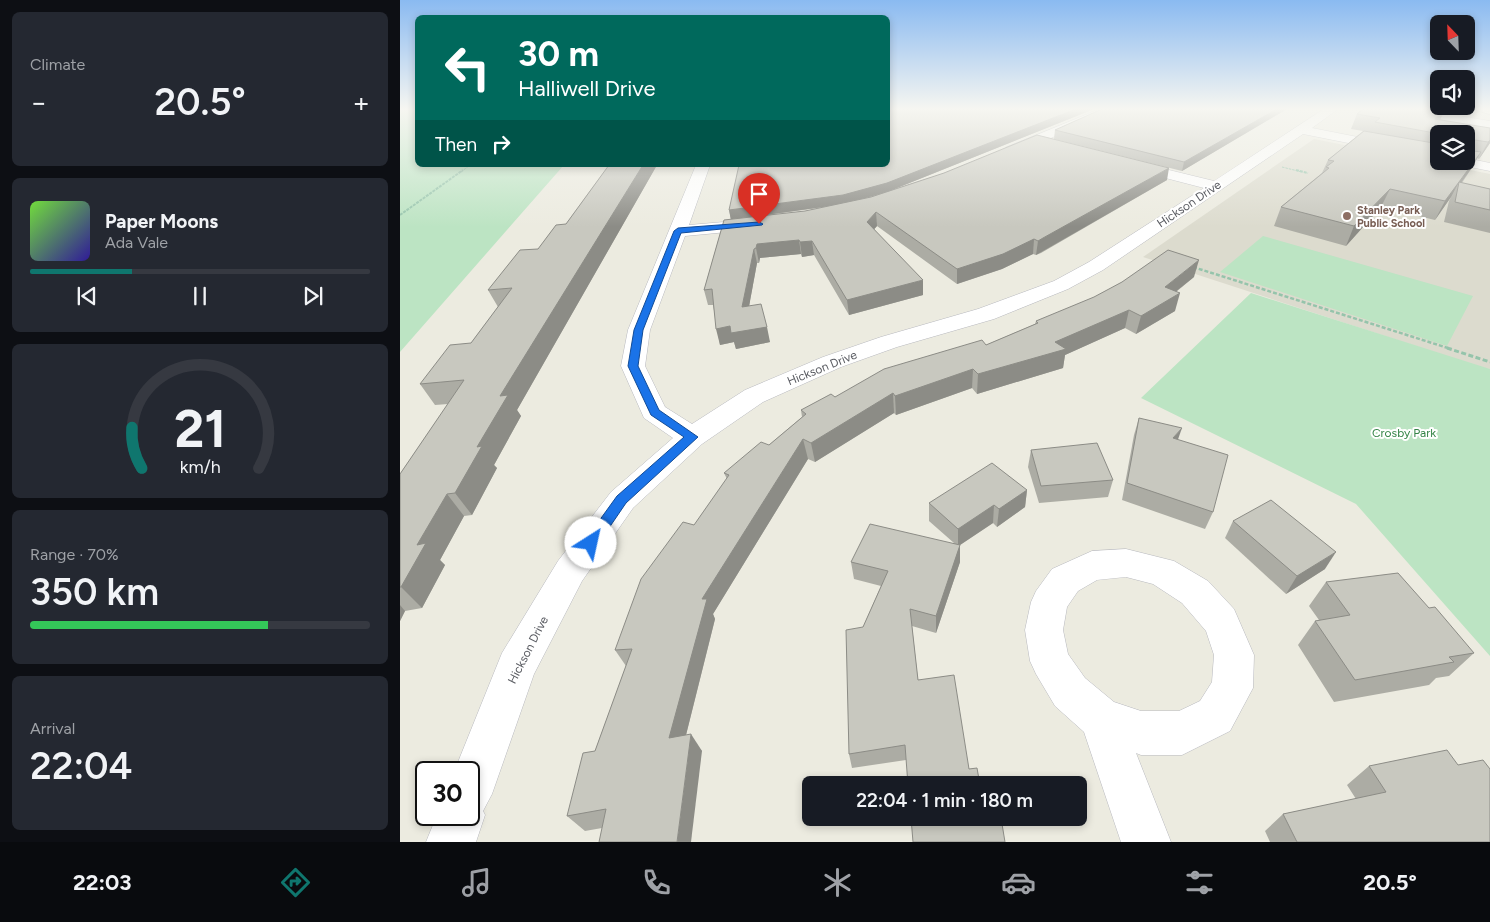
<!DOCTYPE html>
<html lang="en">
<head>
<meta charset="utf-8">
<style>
  :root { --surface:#171b24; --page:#242831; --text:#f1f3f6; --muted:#9ea1a6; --line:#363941; --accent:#0f766e }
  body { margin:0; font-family:Figtree,sans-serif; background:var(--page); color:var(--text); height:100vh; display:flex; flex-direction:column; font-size:19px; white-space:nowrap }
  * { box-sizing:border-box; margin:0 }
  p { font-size:16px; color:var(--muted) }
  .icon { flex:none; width:28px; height:28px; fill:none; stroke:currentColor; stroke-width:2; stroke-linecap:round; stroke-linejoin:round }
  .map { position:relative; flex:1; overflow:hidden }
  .sheet { display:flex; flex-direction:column; gap:12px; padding:12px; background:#0d0f14; width:400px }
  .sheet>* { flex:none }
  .hud { position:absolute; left:15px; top:15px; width:475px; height:152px; border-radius:8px; box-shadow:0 2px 8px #0003; background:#00695c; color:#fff; overflow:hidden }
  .needle { width:32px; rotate:337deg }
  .fabs { position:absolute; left:1030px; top:15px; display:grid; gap:10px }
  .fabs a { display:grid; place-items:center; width:45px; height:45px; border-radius:8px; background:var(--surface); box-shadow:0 2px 8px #0003; font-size:25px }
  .speed { position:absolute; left:15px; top:761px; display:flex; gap:10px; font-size:25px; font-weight:700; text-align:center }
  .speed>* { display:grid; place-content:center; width:65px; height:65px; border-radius:50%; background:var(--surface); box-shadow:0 2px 8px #0003; line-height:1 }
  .speed .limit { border:2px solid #111; border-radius:8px; background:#fff; color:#111 }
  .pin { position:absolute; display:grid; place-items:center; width:42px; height:42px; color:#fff; margin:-51px -21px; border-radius:50% 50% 50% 0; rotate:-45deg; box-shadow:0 0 5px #0007 }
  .pin .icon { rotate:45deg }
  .me { position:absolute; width:55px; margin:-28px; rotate:35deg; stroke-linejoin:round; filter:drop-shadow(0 0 4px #0008) }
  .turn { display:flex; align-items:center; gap:18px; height:105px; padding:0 20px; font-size:22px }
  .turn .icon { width:65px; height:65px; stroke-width:2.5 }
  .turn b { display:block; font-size:35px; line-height:42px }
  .then { display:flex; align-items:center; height:48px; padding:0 20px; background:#0003; gap:10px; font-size:19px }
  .big { font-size:38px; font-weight:600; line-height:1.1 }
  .sheet .card { flex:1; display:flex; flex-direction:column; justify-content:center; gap:8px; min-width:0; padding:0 18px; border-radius:8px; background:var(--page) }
  .sheet .dial { align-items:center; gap:0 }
  .dial svg { height:130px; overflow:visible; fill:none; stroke:var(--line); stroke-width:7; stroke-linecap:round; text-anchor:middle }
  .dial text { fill:var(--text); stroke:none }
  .song { display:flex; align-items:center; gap:15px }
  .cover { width:60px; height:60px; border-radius:8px; background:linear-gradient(135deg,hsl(100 70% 55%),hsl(250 70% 35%)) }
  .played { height:5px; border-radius:2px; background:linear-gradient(90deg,var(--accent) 30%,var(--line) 30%) }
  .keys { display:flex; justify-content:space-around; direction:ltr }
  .heat { display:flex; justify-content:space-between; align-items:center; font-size:28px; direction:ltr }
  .charge { height:8px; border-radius:4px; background:linear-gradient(90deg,#34c759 70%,var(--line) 0) }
  .trip { position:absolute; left:402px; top:776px; width:285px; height:50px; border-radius:8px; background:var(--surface); box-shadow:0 2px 8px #0003; font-weight:600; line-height:50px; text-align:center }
  .menu { display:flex; height:80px; justify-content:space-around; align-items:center; background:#090b0e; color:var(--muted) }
  .menu .icon { width:35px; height:35px }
  .menu .selected { color:var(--accent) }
  .menu b { font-size:22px; color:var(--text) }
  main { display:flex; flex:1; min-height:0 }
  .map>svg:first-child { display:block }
  .education { fill:#dcdbce }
  .green { fill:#bce4c3 }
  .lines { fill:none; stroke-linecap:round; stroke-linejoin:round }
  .service-casing { stroke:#b8b9bf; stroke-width:1 }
  .minor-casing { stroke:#b8b9bf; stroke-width:1 }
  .tertiary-casing { stroke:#b8b9bf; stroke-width:1 }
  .path-far3 { stroke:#95c4ab; stroke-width:1; stroke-dasharray:2.5 1; stroke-linecap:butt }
  .path-far2 { stroke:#95c4ab; stroke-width:2; stroke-dasharray:3 1; stroke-linecap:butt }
  .path-far1 { stroke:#95c4ab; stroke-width:2.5; stroke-dasharray:4 2; stroke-linecap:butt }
  .path { stroke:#95c4ab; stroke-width:3; stroke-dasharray:5 2.5; stroke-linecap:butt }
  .service { fill:#fff; fill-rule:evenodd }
  .minor { fill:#fff; fill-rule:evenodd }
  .tertiary { fill:#fff; fill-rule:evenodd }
  .wall { fill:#acaca4; fill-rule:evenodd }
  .shaded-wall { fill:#8c8c86 }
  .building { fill:#c8c8bf; stroke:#8c8c86 }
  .route { fill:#1a73e8; stroke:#114b97 }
  .education-dot { fill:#8d6e63; stroke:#fff; stroke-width:2 }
  .labels { text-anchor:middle; stroke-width:4; stroke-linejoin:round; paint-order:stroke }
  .far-education-label { font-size:11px; font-weight:bold; fill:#785e54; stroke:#fff; text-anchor:start }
  .street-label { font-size:12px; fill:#595b61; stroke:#fff }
  .park-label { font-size:12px; fill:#358447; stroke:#fff }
</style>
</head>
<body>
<main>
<section class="sheet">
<div class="card"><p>Climate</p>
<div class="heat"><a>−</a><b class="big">20.5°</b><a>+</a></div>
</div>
<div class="card">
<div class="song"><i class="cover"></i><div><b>Paper Moons</b><p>Ada Vale</p></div></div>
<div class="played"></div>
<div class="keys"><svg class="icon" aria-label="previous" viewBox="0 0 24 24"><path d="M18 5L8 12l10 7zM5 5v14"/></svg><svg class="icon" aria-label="pause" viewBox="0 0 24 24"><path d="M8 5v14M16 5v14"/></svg><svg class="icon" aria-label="next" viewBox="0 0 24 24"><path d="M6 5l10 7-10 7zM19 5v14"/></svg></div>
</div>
<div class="card dial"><svg viewBox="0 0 100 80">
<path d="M14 69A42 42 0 1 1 86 69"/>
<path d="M14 69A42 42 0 0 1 8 44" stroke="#0f766e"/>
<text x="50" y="56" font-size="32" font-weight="700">21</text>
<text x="50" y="72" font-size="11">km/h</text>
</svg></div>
<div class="card"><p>Range · 70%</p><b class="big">350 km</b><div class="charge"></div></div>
<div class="card"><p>Arrival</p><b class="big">22:04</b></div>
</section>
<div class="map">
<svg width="1090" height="842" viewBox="0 0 1090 842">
  <rect width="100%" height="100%" fill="#ecebe0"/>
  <!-- education -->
  <polygon class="education" points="914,139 1090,174 1090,369 1083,368 743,257"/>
  <!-- green -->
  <g class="green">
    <polygon points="0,109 17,109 18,165 164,165 0,352"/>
    <polygon points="863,236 1073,296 1047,346 820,272"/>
    <polygon points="851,293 1090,369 1090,656 956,504 741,398"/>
  </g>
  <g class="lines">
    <defs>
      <polygon id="service" points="1071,109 1090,110 1090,114"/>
      <g id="minor">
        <polygon points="700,109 716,109 615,154 605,154 603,151 605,148"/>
        <polygon points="924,109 938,109 912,128 1039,153 1039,161 903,134 703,270 668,289 594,319 497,347 441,367 363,402 302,444 233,508 182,581 134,674 92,794 83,811 85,815 76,842 26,842 37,815 69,815 69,772 54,772 102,653 158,561 211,492 273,438 244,418 221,366 228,330 296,165 310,165 289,225 359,219 365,220 368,224 365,228 359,229 285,236 250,330 245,366 265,407 292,424 345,390 423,357 481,337 578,309 654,281 689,262 804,188 727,168 725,165 727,162 732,161 814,181"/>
        <polygon points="1066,158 1090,163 1090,171 1055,164 1053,161 1066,161"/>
        <path d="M726 549 774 561 808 581 834 609 854 655 853 688 830 731 782 755H741L736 753 771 842H721L684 732 655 706 636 674 630 661 625 630 631 602 636 591 652 569 692 551ZM726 577 753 584 782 603 806 631 814 655 812 682 800 701 779 711H741L714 702 685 678 668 654 663 630 667 607 678 591 697 580Z"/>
      </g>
      <polygon id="tertiary" points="988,109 1017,109 1090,121 1090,129 993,112"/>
    </defs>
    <!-- service casing -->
    <use href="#service" class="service-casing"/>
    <!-- minor casing -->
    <use href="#minor" class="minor-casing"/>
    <!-- tertiary casing -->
    <use href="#tertiary" class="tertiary-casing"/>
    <!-- path-far3 -->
    <g class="path-far3">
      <polyline points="882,167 902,172"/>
      <polyline points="61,172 70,165"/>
    </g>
    <!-- path-far2 -->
    <g class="path-far2">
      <polyline points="896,170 908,173"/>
      <polyline points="0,215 63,170"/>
    </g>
    <!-- path-far1 -->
    <polyline class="path-far1" points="793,267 1051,349"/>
    <!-- path -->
    <polyline class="path" points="1047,348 1090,362"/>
    <!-- service -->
    <use href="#service" class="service"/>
    <!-- minor -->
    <use href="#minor" class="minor"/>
    <!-- tertiary -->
    <use href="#tertiary" class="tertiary"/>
  </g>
  <!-- wall -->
  <g class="wall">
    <path d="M488 109H694L492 190 767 180 641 253 636 255 633 254 602 269 557 284 477 226 474 229 523 295 449 315 414 255 402 257 401 254 360 258 359 263H357L349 306 370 342 336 349 334 342 320 345 313 305H308L304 290 324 220 405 211 432 206 331 220 329 210ZM482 194 471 197 459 200Z"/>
    <polygon points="702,109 887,109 782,171 654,139 655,130"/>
    <path d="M963 109H1050L1047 112H1044L1040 120 1090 143 1079 159 1077 158 1071 169 1062 183 1090 189V233L1044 222 1049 201 1051 197 1035 220 981 207 946 246 874 226 881 207 922 173 928 160 963 131 951 129 957 114ZM1039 134H1066L1039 161Z"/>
    <polygon points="209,165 257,165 117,410 121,416 94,465 97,468 72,515 64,516 40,560 45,565 22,608 5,611 0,621 0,474 48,404 35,405 20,384 71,343 98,307 88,290 138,249 166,224"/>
    <polygon points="794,277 776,292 775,311 736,334 725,328 665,355 663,368 577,394 572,388 496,415 494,413 415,462 408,459 313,614 315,619 286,735 302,751 202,828 185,831 167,816 195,751 226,666 215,650 294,525 327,479 324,473 369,445 402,417 401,410 435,397 586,345 635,324 636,321"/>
    <polygon points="739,418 778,440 813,512 805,529 722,500 734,435"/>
    <polygon points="631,450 713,480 708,497 639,503 628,467"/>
    <polygon points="627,490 625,507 597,527 593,523 560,545 560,562 536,633 512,626 518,680 569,769 580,785 506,760 452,768 449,754 463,627 481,586 454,579 451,562 554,543 529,521 529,503"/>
    <polygon points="833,521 925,569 886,594 825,538"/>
    <polygon points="926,582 1029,608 1074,653 1049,676 1036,678 1029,685 934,702 898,645 915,621 919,620 909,606"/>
    <polygon points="969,766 1090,842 870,842 865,831 883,814 956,799 947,785"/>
  </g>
  <!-- shaded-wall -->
  <g class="shaded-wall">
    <polygon points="676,109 694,109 487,192 444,204 331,220 329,210"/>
    <polygon points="877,109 887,109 782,171 784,162"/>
    <polygon points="1044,109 1045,109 1039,122 1035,119"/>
    <polygon points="1075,140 1066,156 1066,144"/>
    <polygon points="1090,140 1090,143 1079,159 1088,142"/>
    <polygon points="1081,152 1071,169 1058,187 1059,182 1051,197 1035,220 1045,201"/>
    <polygon points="243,165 257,165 117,410 121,416 94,465 97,468 72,515 55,493 77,447 100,396"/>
    <polygon points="769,168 767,180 636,255 638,241"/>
    <polygon points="990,189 981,207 946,246 954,226"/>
    <polygon points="476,212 477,226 469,235 467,222"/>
    <polygon points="634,239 633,254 602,269 557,284 557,269"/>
    <polygon points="399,240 401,254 360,258 359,263 356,248 357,244"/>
    <polygon points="412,241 414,255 402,257 400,242"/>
    <polygon points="354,249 357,263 346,323 342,307"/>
    <polygon points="799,260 794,277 760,304 765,287"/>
    <polygon points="523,280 523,295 449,315 447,300"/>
    <polygon points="780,293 775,311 736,334 741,316"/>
    <polygon points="729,310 725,328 665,355 663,368 577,394 578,374"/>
    <polygon points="330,326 367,327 370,342 336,349 334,342 320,345 316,329"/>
    <polygon points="573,369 572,388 496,415 495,396"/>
    <polygon points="493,393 494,413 415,462 411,443"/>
    <polygon points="782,428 776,445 773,438"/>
    <polygon points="403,439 408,459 313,614 315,619 281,755 269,738 302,599"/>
    <polygon points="627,490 625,507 597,527 599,509"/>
    <polygon points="47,494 64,516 40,560 45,565 22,608 1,587 17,545"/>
    <polygon points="594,505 593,523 560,545 560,562 536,633 536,616 558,547 558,529"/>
    <polygon points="936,552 925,569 886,594 897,576"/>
    <polygon points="0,605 5,611 0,621"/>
    <polygon points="291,734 302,751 291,842 277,842"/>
  </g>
  <!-- building -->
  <g class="building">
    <polygon points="488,109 676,109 487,183 443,195 329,210 339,165 488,165"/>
    <polygon points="702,109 877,109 784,162 655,130"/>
    <polygon points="963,109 1044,109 1035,119 1090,128 1090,140 1088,142 1075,140 1073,143 1066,144 1066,134 1040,134 975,122 980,118 957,114"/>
    <polygon points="964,131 1039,144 1039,161 1066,161 1066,150 1081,152 1045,201 990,189 954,226 881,207 929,168 926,167 934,161 928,160"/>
    <polygon points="637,135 769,168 643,238 638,241 634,239 603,254 557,269 476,212 467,222 523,280 447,300 412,241 400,242 399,240 357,244 356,248 354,249 342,307 361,304 367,327 331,333 330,326 316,329 312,289 304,290 324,220 405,211 471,197 544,173"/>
    <polygon points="209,165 243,165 100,396 108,395 77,447 82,446 55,493 47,494 17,545 26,543 1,587 0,587 0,474 64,380 20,384 50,345 71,343 112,288 88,290 120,250 138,249 156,225 166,224"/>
    <polygon points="1059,182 1090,189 1090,210 1055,202"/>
    <polygon points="768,250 799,260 765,287 780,293 741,316 729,310 655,342 666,349 578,374 573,369 495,396 493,393 411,443 403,439 302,599 307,599 269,738 291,734 277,842 199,842 206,809 167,816 183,753 195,751 232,649 215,650 241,579 283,522 294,525 329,475 324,473 361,442 369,445 406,414 401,410 431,394 435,397 484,369 582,340 586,345 638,323 636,321 694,297 722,282"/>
    <polygon points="739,418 782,428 773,438 828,455 813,512 727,483"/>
    <polygon points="697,443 713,480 641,486 631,450"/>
    <polygon points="592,463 627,490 599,509 594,505 558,529 529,503"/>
    <polygon points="871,500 936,552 897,576 833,521"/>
    <polygon points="470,524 560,545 536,616 510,609 518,680 554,675 569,769 577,768 580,785 508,785 505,745 449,754 446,630 463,627 488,571 451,562"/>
    <polygon points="998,573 1029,608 1035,607 1074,653 1049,657 1054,662 955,680 915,621 950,615 926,582"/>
    <polygon points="1047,750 1058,765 1083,760 1090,769 1090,842 897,842 883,814 986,792 969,766"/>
    <polygon points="511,818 601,818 605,842 513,842"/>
  </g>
  <!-- sky -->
  <linearGradient id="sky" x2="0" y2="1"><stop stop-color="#8abaf1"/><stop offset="0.48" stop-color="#f6f6f1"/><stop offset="1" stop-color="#f6f6f1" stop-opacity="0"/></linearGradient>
  <rect width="1090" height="227" fill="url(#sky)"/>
  <!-- route -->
  <polygon class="route" points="359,222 363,224 362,225 281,233 243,330 238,366 259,410 298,437 226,503 196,547 191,548 186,547 184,543 186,539 217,496 284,437 251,415 228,366 234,330 274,231 278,228"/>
  <!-- markers -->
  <circle class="education-dot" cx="947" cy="216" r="5"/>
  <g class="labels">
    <!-- far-education labels -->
    <g class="far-education-label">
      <text x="957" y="214">Stanley Park<tspan x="957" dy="13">Public School</tspan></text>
    </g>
    <!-- street labels -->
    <g class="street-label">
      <text transform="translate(789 204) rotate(-34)" y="4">Hickson Drive</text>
      <text transform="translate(422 368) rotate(-22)" y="4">Hickson Drive</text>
      <text transform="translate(128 650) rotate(-63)" y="4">Hickson Drive</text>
    </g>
    <!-- park labels -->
    <g class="park-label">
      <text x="1004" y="437">Crosby Park</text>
    </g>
  </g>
</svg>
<div class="fabs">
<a><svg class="needle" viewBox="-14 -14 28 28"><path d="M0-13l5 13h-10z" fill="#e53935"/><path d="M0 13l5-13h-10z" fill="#9ea1a6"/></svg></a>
<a><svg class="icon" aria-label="sound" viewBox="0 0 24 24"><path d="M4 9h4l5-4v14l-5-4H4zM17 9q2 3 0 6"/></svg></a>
<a><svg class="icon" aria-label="layers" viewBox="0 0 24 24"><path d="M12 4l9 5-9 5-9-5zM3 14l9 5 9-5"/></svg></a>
</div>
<div class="speed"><div class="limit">30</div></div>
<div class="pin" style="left:359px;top:224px;background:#d93025"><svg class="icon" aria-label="arrive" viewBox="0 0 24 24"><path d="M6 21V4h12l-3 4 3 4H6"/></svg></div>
<svg class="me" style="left:191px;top:543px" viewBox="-20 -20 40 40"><circle r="19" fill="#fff"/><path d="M0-13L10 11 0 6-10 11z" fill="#1a73e8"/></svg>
<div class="trip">22:04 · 1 min · 180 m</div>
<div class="hud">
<div class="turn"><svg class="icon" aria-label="left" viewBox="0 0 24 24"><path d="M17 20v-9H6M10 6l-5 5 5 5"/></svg><div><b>30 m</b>Halliwell Drive</div></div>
<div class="then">Then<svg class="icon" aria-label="right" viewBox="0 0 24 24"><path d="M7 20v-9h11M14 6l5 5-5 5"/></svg></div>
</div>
</div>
</main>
<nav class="menu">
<b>22:03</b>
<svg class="icon selected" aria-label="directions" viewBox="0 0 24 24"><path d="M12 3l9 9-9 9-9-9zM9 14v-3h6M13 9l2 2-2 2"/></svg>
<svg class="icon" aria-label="music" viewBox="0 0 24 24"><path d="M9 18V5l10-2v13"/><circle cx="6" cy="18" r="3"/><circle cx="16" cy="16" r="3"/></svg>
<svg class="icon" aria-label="phone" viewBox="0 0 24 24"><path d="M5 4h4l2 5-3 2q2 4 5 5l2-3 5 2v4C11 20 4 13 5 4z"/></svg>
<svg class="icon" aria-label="climate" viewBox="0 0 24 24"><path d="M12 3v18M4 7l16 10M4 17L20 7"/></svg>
<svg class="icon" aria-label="car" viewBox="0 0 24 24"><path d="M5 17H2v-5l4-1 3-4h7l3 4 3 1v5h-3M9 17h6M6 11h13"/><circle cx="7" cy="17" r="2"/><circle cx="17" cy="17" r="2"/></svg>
<svg class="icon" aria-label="filters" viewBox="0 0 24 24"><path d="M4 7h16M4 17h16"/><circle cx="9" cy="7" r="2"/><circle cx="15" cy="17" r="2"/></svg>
<b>20.5°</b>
</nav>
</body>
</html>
